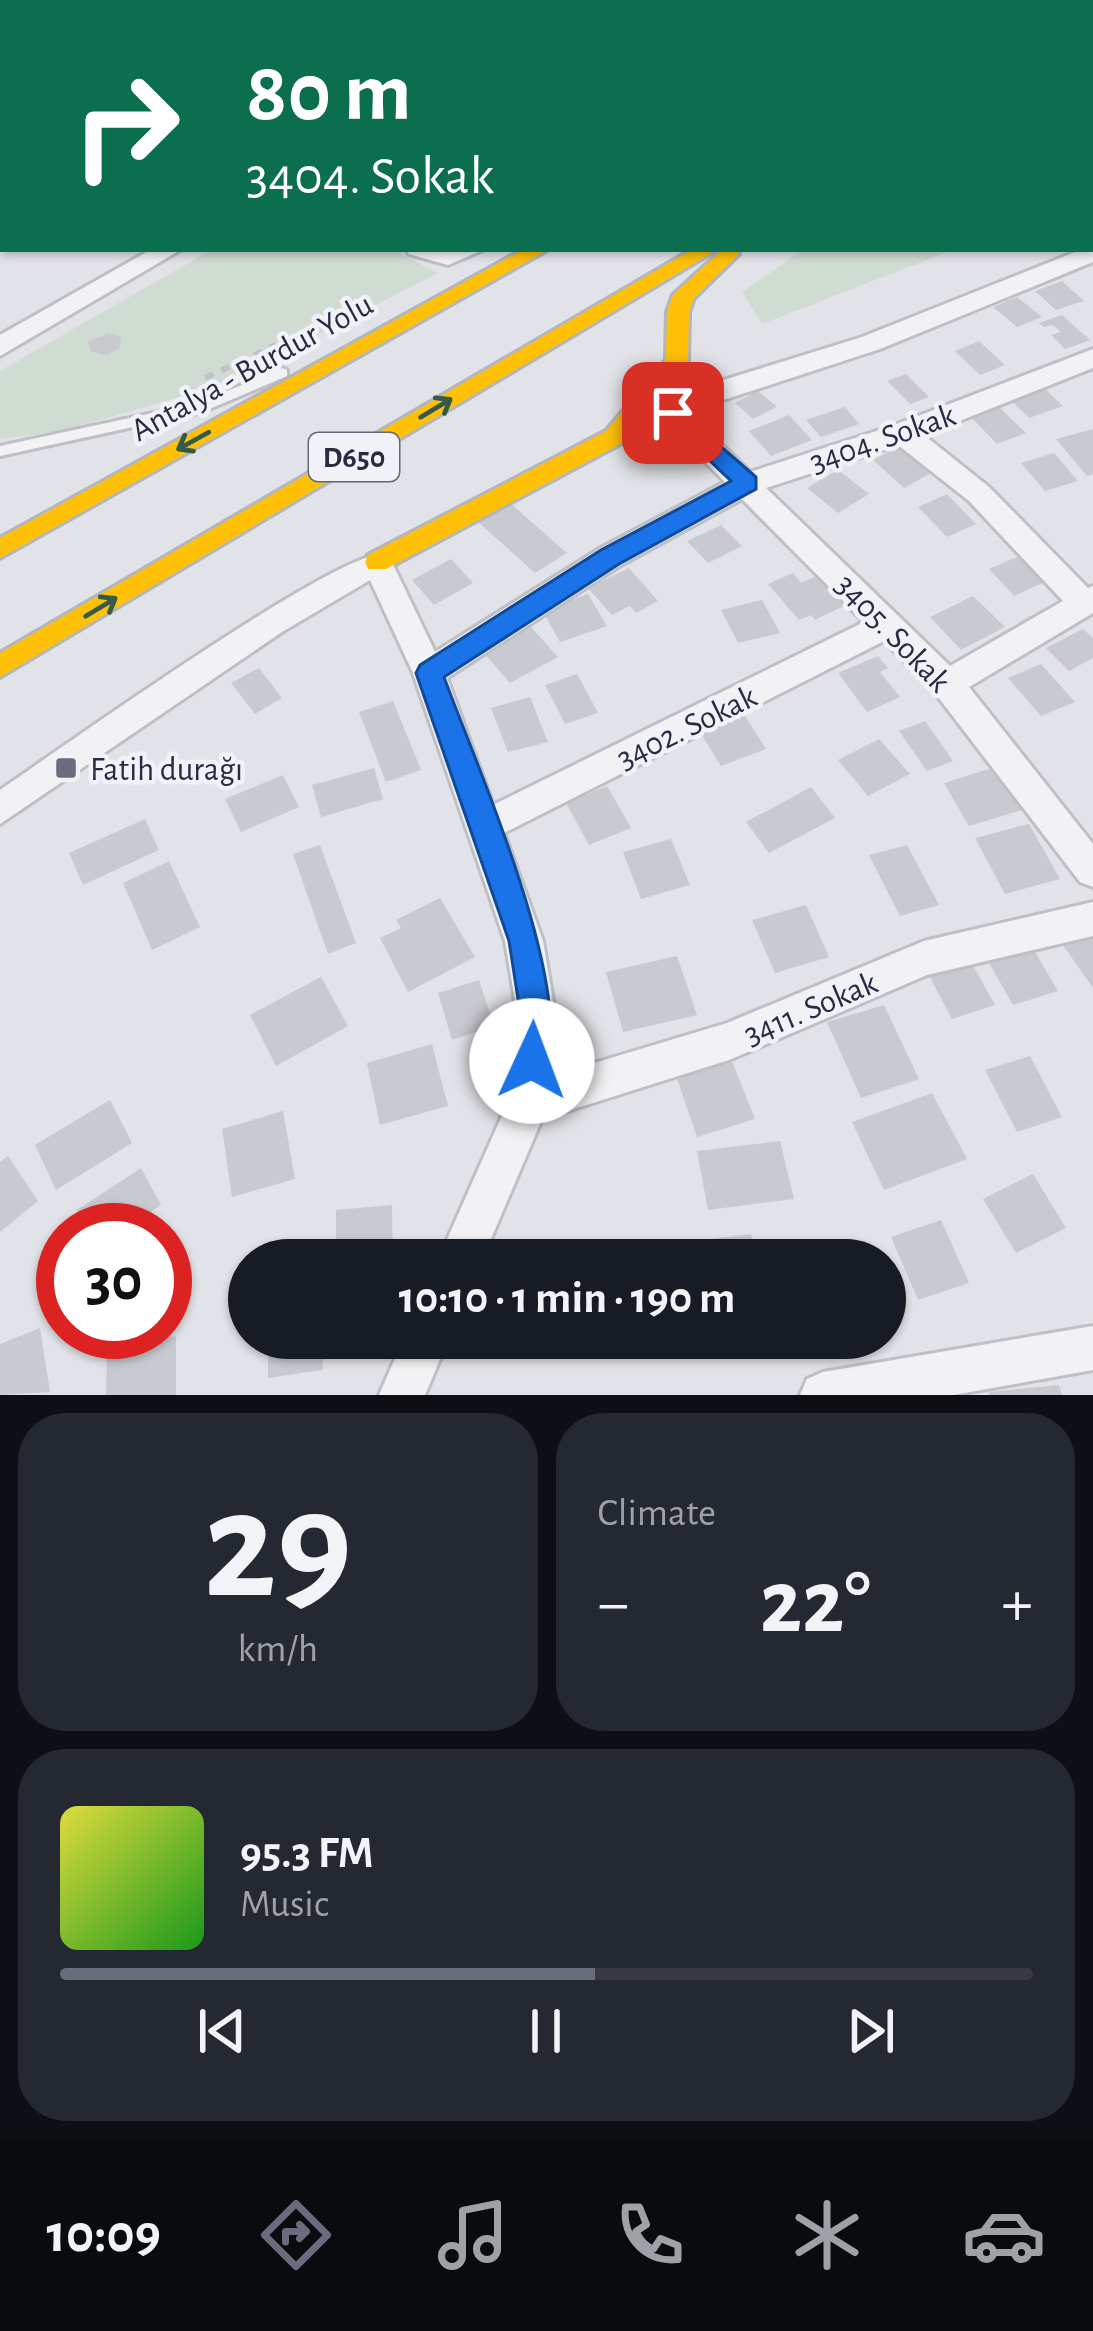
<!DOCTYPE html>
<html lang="en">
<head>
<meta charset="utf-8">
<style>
  :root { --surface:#171b24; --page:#242831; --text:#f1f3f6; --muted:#9ea1a6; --line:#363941; --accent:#686c7d }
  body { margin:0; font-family:"Alegreya Sans",sans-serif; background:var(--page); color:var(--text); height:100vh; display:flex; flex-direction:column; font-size:45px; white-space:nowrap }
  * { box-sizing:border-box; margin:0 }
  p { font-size:39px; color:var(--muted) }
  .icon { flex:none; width:66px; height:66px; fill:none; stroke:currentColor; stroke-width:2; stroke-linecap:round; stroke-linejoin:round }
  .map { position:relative; height:1395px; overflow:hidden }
  .details { display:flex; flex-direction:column; gap:18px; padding:18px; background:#0d0f14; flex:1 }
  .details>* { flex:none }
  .guide { position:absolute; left:0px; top:0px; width:1095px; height:252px; box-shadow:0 3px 9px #0004; background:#0b6e4f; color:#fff; overflow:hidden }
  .speed { position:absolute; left:36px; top:1203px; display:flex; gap:24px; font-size:60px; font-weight:700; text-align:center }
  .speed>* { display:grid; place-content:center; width:156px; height:156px; border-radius:50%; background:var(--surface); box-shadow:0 3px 9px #0004; line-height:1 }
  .speed .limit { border:18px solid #d22; background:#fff; color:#111 }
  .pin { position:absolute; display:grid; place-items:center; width:102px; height:102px; color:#fff; margin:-51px; border-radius:24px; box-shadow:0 6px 18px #0006 }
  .me { position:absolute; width:132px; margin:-66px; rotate:2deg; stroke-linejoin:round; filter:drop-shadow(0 0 9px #0008) }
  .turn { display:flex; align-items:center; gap:42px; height:252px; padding:0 48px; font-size:54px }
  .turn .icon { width:156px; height:156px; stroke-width:2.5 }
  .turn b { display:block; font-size:84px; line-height:102px }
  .big { font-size:90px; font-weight:700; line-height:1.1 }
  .details .card { flex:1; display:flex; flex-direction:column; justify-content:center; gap:18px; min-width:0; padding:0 42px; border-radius:48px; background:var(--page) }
  .details .dial { align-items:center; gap:0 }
  .dial b { font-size:156px; line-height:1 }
  .song { display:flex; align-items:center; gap:36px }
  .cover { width:144px; height:144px; border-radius:18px; background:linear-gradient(135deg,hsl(60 70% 55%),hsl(120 70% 35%)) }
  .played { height:12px; border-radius:6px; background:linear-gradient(90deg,var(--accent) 55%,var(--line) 55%) }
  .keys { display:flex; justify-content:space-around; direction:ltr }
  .heat { display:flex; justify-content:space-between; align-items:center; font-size:66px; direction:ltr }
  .details .tiles { flex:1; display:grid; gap:18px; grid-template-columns:1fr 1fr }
  .card:last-child { grid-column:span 2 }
  .trip { position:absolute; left:228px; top:1239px; width:678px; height:120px; border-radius:60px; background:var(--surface); box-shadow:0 3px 9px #0004; font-weight:700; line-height:120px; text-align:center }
  .tabs { display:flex; height:192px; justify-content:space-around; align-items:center; background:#090b0e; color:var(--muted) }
  .tabs .icon { width:84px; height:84px }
  .tabs .on { color:var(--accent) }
  .tabs b { font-size:54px; color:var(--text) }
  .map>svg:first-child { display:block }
  .green { fill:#d0dbd2 }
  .building { fill:#c9cad0 }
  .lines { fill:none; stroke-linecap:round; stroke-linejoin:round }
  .lane-casing { stroke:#bfc0c6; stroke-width:6 }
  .street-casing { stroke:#bfc0c6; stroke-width:6 }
  .slow-casing { stroke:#b4b6bd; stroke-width:6 }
  .jam-casing { stroke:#b4b6bd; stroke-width:33 }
  .path-far1 { stroke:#c1c2c8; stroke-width:4.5; stroke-dasharray:6 6; stroke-linecap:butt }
  .path { stroke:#c1c2c8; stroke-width:6; stroke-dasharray:9 9; stroke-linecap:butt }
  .lane { fill:#f2f2f4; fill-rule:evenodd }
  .street { fill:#f2f2f4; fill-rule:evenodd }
  .slow { fill:#ffc107; fill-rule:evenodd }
  .jam { stroke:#c62828; stroke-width:27 }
  .oneway { stroke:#345a48 }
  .route { fill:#1a73e8; stroke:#114b97; stroke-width:3 }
  .poi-dot { fill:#686c7d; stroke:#f0f2f7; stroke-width:4.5 }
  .labels { text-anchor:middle; stroke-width:9; stroke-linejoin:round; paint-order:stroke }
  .shield { fill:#f0f2f7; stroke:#636779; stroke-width:3 }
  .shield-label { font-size:30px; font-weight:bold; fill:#272c43 }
  .street-label { font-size:33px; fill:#272c43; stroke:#f0f2f7 }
  .poi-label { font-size:33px; fill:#272c43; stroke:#f0f2f7; text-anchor:start }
</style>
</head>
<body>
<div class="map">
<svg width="1093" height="1395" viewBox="0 0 1093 1395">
  <rect width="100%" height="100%" fill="#e2e3e8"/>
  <!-- green -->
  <g class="green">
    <polygon points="213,249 391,249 438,273 218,386 62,431 0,439 0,371"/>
    <polygon points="804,249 955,249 762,324 742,292"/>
  </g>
  <!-- building -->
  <g class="building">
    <polygon points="1062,281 1084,301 1056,310 1035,291"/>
    <polygon points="1017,297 1042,317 1017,327 993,307"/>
    <polygon points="1062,315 1090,340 1065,349 1051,335 1061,332 1053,325 1044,327 1039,323"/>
    <polygon points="108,333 121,337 120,348 107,355 91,352 88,342"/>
    <polygon points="979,341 1005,365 980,375 955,351"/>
    <polygon points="906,374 929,397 910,404 887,381"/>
    <polygon points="1044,388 1063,406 1029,418 1011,400"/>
    <polygon points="758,391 777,407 753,419 735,403"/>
    <polygon points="996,404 1026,433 997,444 968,414"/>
    <polygon points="845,407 859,424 821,437 806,420"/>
    <polygon points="789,415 812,440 771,456 749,431"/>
    <polygon points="1093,429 1093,474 1087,476 1056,439"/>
    <polygon points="901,445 933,472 904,488 873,460"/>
    <polygon points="1054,453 1078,481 1045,491 1021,463"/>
    <polygon points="838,470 869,494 838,513 807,488"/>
    <polygon points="947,494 976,524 947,537 918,507"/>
    <polygon points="509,502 567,553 535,573 477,521"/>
    <polygon points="721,525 742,546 708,563 687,541"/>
    <polygon points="1019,556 1045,582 1014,596 989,569"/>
    <polygon points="451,559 473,583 434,605 412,580"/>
    <polygon points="629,568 658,601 636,613 630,606 612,615 588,588"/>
    <polygon points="827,571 854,601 815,620 811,615 799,620 768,584 793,573 801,583"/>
    <polygon points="588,594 607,626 560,642 542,610"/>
    <polygon points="973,596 1005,627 961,650 930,617"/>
    <polygon points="762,600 780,633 738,643 721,610"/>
    <polygon points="531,627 558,657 510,683 484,653"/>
    <polygon points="1083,629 1093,638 1093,658 1069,671 1046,648"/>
    <polygon points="878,656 888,668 880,672 900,697 867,712 838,673"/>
    <polygon points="1041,664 1075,702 1041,716 1008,678"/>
    <polygon points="259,668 282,698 255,714 231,683"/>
    <polygon points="577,674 598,713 565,724 545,685"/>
    <polygon points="530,697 548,742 508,752 491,708"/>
    <polygon points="393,701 421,770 386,782 359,712"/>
    <polygon points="743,713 766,749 721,766 698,729"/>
    <polygon points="925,721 953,761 927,771 899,731"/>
    <polygon points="879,739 910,774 868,796 838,760"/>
    <polygon points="995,767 1022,810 969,826 944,783"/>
    <polygon points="374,768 383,799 321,817 312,785"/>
    <polygon points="283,775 299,807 241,832 225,799"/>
    <polygon points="607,786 631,828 589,845 566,803"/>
    <polygon points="811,787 835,818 769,853 746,822"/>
    <polygon points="145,819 159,850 83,885 69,853"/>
    <polygon points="1029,824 1060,879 1005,894 975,838"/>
    <polygon points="671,839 690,885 641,899 623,852"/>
    <polygon points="320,845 356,943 328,954 293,854"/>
    <polygon points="907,845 939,905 900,916 869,855"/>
    <polygon points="169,861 200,927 152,950 123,883"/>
    <polygon points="440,898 475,957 408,992 380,938 401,928 396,920"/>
    <polygon points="806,905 829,957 775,973 752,920"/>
    <polygon points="1093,928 1093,988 1060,941"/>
    <polygon points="1028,940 1058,991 1013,1005 984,954"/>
    <polygon points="964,949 995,1005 952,1019 922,962"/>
    <polygon points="677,956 697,1015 623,1032 606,972"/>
    <polygon points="321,977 348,1026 276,1066 250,1015"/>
    <polygon points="479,980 494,1026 452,1040 438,993"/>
    <polygon points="884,1005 919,1079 861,1098 827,1022"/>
    <polygon points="432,1044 448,1106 380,1125 367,1063"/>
    <polygon points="729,1054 755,1119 697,1137 674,1070"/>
    <polygon points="1030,1056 1062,1117 1017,1132 985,1070"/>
    <polygon points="932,1093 967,1159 884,1190 852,1122"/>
    <polygon points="110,1100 132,1143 56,1190 35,1145"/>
    <polygon points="283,1111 295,1179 232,1197 222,1129"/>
    <polygon points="780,1141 794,1199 708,1210 697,1151"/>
    <polygon points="8,1156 38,1201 0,1232 0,1162"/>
    <polygon points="141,1168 161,1205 124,1230 87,1230 77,1210"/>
    <polygon points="1033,1174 1066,1228 1016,1253 983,1199"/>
    <polygon points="392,1205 393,1260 336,1260 336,1210"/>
    <polygon points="941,1220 969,1283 918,1300 891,1237"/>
    <polygon points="751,1234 756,1260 682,1260 679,1243"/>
    <polygon points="40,1328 50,1392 0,1395 0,1344"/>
    <polygon points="176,1336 176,1395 106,1395 107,1348"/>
    <polygon points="268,1338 322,1338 323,1370 268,1378"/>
    <polygon points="1059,1385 1062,1395 989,1395 989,1392"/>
  </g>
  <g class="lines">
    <defs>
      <g id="lane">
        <polygon points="282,0 293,0 295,3 284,3"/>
        <polygon points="484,0 494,0 493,3 483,3"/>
        <polygon points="529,0 539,0 538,3 528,3"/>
        <polygon points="282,368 287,370 287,376 202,412 0,456 0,446 199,403"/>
      </g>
      <g id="street">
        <rect x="607" y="0" width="20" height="3"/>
        <path d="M1093 245V262L880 349 708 405 691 415 750 472 892 426 1093 349V368L924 435 989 487 1088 588 1093 586V613L969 687 1093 844V887L1080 882 935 693 884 641 504 833 543 941 556 1019 551 1076 727 1023 924 941 1093 902V936L927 975 729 1060 542 1119 482 1260H438L508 1102 518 1019 505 941 413 673 370 580 282 632 0 824V790C52 755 348 542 388 554L435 652 599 549 725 482 663 420 659 413 688 391 862 337ZM898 445 969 501 1063 601 950 666 766 488ZM742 499 864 622 493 805 447 678 621 565Z"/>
        <polygon points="152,249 182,249 0,356 0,335"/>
        <polygon points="406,249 485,249 448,265 409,254"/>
        <polygon points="1093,1326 1093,1370 953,1395 800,1395 807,1379 823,1372"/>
        <polygon points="404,1338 449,1338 425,1395 379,1395"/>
      </g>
      <g id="slow">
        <polygon points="524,249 549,249 0,558 0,538"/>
        <polygon points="693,249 718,249 0,677 0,653"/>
        <polygon points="722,250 736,250 739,254 694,298 689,312 688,361 622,443 386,569 368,569 365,562 368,555 606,431 666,360 667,312 673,295"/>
      </g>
      <polyline id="jam" points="956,3 960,0"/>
    </defs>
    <!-- lane casing -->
    <use href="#lane" class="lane-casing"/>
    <!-- street casing -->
    <use href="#street" class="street-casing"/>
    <!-- slow casing -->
    <use href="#slow" class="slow-casing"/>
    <!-- jam casing -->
    <use href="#jam" class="jam-casing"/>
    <!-- path-far1 -->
    <polyline class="path-far1" points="270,348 340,316"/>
    <!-- path -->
    <polyline class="path" points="205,378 276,345"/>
    <!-- lane -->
    <use href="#lane" class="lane"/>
    <!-- street -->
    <use href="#street" class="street"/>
    <!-- slow -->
    <use href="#slow" class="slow"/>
    <!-- jam -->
    <use href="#jam" class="jam"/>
  </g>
  <!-- one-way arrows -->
  <defs><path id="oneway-shaft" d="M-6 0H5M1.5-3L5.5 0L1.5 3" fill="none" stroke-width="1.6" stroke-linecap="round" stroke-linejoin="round" transform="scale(3)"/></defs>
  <g class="oneway">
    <use href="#oneway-shaft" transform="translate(436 408) rotate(-31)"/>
    <use href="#oneway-shaft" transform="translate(193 441) rotate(151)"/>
    <use href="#oneway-shaft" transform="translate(101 607) rotate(-31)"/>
  </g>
  <!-- route -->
  <path class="route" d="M673 405 756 477V489L619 564 444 677C475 763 578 992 544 1072L532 1077 521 1072 516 1061 521 1018 509 941 416 673 420 665 601 550 731 481 665 418V407Z"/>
  <!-- markers -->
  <rect class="poi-dot" x="54" y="756" width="24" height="24" rx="6"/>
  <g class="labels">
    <!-- shield labels -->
    <rect class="shield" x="309" y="433" width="90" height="48" rx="9"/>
    <g class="shield-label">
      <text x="354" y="467">D650</text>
    </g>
    <!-- street labels -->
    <g class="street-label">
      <text transform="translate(251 366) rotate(-29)" y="12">Antalya - Burdur Yolu</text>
      <text transform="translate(882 437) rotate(-19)" y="12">3404. Sokak</text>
      <text transform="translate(894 632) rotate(46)" y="12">3405. Sokak</text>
      <text transform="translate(686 726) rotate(-26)" y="12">3402. Sokak</text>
      <text transform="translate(810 1007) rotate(-23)" y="12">3411. Sokak</text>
    </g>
    <!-- poi labels -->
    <g class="poi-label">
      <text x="90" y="780">Fatih durağı</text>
    </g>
  </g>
</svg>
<div class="speed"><div class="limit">30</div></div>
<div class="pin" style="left:673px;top:413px;background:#d93025"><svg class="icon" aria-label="arrive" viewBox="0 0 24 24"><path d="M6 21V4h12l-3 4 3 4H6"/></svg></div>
<svg class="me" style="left:532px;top:1061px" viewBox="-20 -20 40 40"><circle r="19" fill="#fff"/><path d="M0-13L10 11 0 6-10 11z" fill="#1a73e8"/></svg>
<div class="trip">10:10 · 1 min · 190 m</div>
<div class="guide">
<div class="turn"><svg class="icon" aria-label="right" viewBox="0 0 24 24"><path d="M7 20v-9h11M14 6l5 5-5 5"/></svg><div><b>80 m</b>3404. Sokak</div></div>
</div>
</div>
<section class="details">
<div class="tiles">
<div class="card dial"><b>29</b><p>km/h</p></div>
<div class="card"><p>Climate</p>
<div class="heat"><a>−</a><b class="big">22°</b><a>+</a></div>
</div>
<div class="card">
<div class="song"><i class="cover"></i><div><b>95.3 FM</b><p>Music</p></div></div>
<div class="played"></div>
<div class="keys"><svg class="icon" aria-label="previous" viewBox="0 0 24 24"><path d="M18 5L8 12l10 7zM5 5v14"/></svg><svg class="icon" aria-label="pause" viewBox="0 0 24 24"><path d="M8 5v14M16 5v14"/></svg><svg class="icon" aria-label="next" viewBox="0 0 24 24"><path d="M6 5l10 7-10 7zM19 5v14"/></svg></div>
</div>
</div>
</section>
<nav class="tabs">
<b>10:09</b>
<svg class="icon on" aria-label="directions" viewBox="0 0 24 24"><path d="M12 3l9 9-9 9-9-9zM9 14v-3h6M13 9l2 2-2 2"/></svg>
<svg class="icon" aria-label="music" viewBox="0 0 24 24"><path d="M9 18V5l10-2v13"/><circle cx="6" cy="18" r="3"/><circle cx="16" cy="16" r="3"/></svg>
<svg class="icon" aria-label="phone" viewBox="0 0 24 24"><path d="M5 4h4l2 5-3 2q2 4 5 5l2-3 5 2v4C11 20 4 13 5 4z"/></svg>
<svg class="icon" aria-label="climate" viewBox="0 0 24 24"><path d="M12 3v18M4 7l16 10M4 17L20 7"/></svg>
<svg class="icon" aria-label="car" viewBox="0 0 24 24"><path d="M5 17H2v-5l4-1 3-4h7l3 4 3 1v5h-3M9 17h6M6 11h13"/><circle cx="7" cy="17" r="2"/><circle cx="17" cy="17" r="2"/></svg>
</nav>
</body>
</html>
